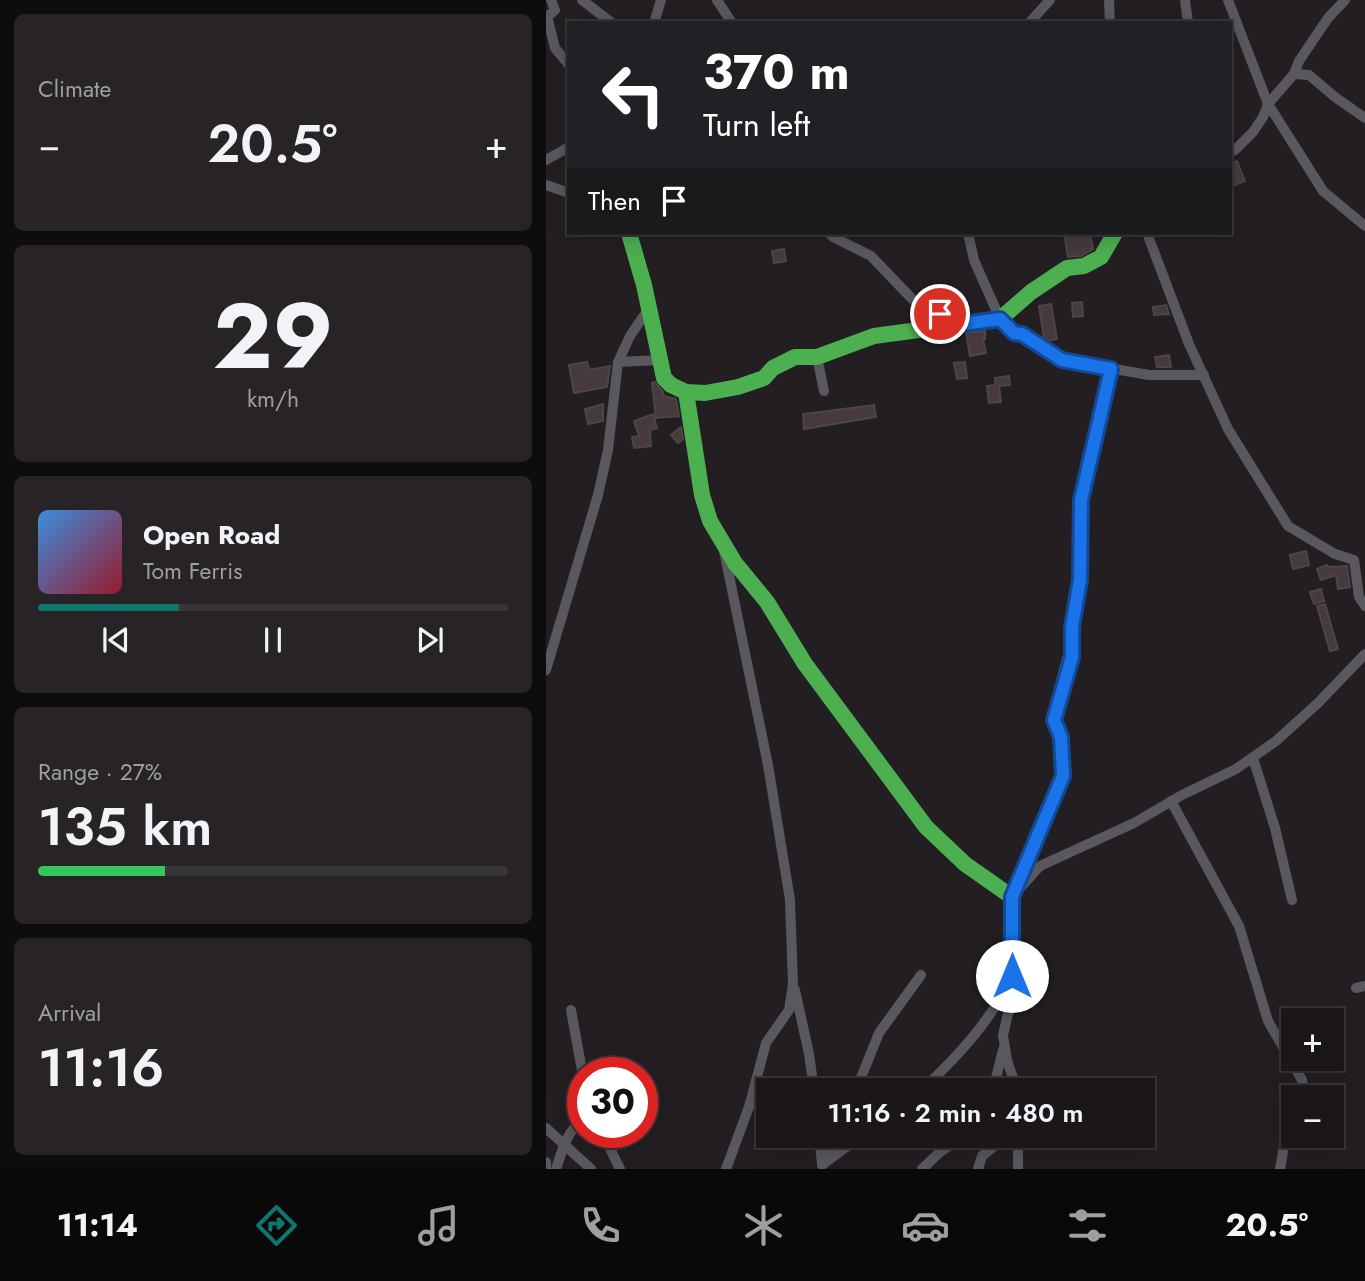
<!DOCTYPE html>
<html lang="en">
<head>
<meta charset="utf-8">
<style>
  :root { --surface:#1a161a; --page:#272327; --text:#f1f3f6; --muted:#9f9fa2; --line:#383539; --accent:#0f766e }
  body { margin:0; font-family:Jost,sans-serif; background:var(--page); color:var(--text); height:100vh; display:flex; flex-direction:column; font-size:26px; white-space:nowrap }
  * { box-sizing:border-box; margin:0 }
  p { font-size:23px; color:var(--muted) }
  .icon { flex:none; width:38px; height:38px; fill:none; stroke:currentColor; stroke-width:2; stroke-linecap:round; stroke-linejoin:round }
  .map { position:relative; flex:1; overflow:hidden }
  .drawer { display:flex; flex-direction:column; gap:14px; padding:14px; background:#0e0c0e; width:546px }
  .drawer>* { flex:none }
  .banner { position:absolute; left:21px; top:21px; width:665px; height:214px; border-radius:0px; box-shadow:0 4px 18px #0003,0 0 0 2px var(--line); background:#202124; color:#fff; overflow:hidden }
  .buttons { position:absolute; left:735px; top:1008px; display:grid; gap:14px }
  .buttons a { display:grid; place-items:center; width:63px; height:63px; border-radius:0px; background:var(--surface); box-shadow:0 4px 18px #0003,0 0 0 2px var(--line); font-size:35px }
  .speed { position:absolute; left:21px; top:1057px; display:flex; gap:14px; font-size:35px; font-weight:700; text-align:center }
  .speed>* { display:grid; place-content:center; width:91px; height:91px; border-radius:50%; background:var(--surface); box-shadow:0 4px 18px #0003,0 0 0 2px var(--line); line-height:1 }
  .speed .limit { border:10px solid #d22; background:#fff; color:#111 }
  .pin { position:absolute; display:grid; place-items:center; width:60px; height:60px; color:#fff; margin:-30px; border:4px solid #fff; border-radius:50%; box-shadow:0 2px 7px #0007 }
  .me { position:absolute; width:77px; margin:-38px; rotate:0deg; stroke-linejoin:round; filter:drop-shadow(0 0 5px #0008) }
  .turn { display:flex; align-items:center; gap:24px; height:147px; padding:0 21px; font-size:32px }
  .turn .icon { width:91px; height:91px; stroke-width:2.5 }
  .turn b { display:block; font-size:49px; line-height:60px }
  .then { display:flex; align-items:center; height:66px; padding:0 21px; background:#0003; gap:14px; font-size:26px }
  .big { font-size:52px; font-weight:600; line-height:1.1 }
  .drawer .widget { flex:1; display:flex; flex-direction:column; justify-content:center; gap:10px; min-width:0; padding:0 24px; border-radius:10px; background:var(--page) }
  .drawer .dial { align-items:center; gap:0 }
  .dial b { font-size:91px; line-height:1 }
  .song { display:flex; align-items:center; gap:21px }
  .cover { width:84px; height:84px; border-radius:10px; background:linear-gradient(135deg,hsl(210 70% 55%),hsl(350 70% 35%)) }
  .played { height:7px; border-radius:4px; background:linear-gradient(90deg,var(--accent) 30%,var(--line) 30%) }
  .keys { display:flex; justify-content:space-around; direction:ltr }
  .heat { display:flex; justify-content:space-between; align-items:center; font-size:38px; direction:ltr }
  .charge { height:10px; border-radius:5px; background:linear-gradient(90deg,#34c759 27%,var(--line) 0) }
  .trip { position:absolute; left:210px; top:1078px; width:399px; height:70px; border-radius:0px; background:var(--surface); box-shadow:0 4px 18px #0003,0 0 0 2px var(--line); font-weight:600; line-height:70px; text-align:center }
  .tab-bar { display:flex; height:112px; justify-content:space-around; align-items:center; background:#0a090a; color:var(--muted) }
  .tab-bar .icon { width:49px; height:49px }
  .tab-bar .active { color:var(--accent) }
  .tab-bar b { font-size:32px; color:var(--text) }
  main { display:flex; flex:1; min-height:0 }
  .map>svg:first-child { display:block }
  .building { fill:#463a3e; stroke:#4b4748; stroke-width:2 }
  .lines { fill:none; stroke-linecap:round; stroke-linejoin:round }
  .street { stroke:#5a575e; stroke-width:10 }
  .fast { stroke:#4caf50; stroke-width:16 }
  .slow { stroke:#ffc107; stroke-width:16 }
  .route-casing { stroke:#114b97; stroke-width:18 }
  .route { stroke:#1a73e8; stroke-width:12 }
</style>
</head>
<body>
<main>
<section class="drawer">
<div class="widget"><p>Climate</p>
<div class="heat"><a>−</a><b class="big">20.5°</b><a>+</a></div>
</div>
<div class="widget dial"><b>29</b><p>km/h</p></div>
<div class="widget">
<div class="song"><i class="cover"></i><div><b>Open Road</b><p>Tom Ferris</p></div></div>
<div class="played"></div>
<div class="keys"><svg class="icon" aria-label="previous" viewBox="0 0 24 24"><path d="M18 5L8 12l10 7zM5 5v14"/></svg><svg class="icon" aria-label="pause" viewBox="0 0 24 24"><path d="M8 5v14M16 5v14"/></svg><svg class="icon" aria-label="next" viewBox="0 0 24 24"><path d="M6 5l10 7-10 7zM19 5v14"/></svg></div>
</div>
<div class="widget"><p>Range · 27%</p><b class="big">135 km</b><div class="charge"></div></div>
<div class="widget"><p>Arrival</p><b class="big">11:16</b></div>
</section>
<div class="map">
<svg width="819" height="1169" viewBox="0 0 819 1169">
  <rect width="100%" height="100%" fill="#231e22"/>
  <!-- building -->
  <g class="building">
    <polygon points="691,161 699,181 684,187 684,164"/>
    <polygon points="518,233 544,233 547,249 535,256 522,257"/>
    <polygon points="238,249 240,261 228,263 226,251"/>
    <polygon points="536,302 537,316 527,317 526,303"/>
    <polygon points="505,304 511,339 501,341 498,339 493,306"/>
    <polygon points="620,305 623,314 608,315 607,307"/>
    <polygon points="439,331 439,339 437,339 440,353 424,356 420,333"/>
    <polygon points="623,355 625,367 611,367 609,357"/>
    <polygon points="41,362 43,370 64,366 61,387 28,393 23,365"/>
    <polygon points="419,362 421,378 411,379 408,363"/>
    <polygon points="463,376 464,385 453,386 455,402 443,403 441,386 449,385 449,378"/>
    <polygon points="109,382 117,392 118,396 130,399 133,416 110,418 106,383"/>
    <polygon points="57,404 57,421 42,424 39,409"/>
    <polygon points="328,405 330,417 258,429 257,414"/>
    <polygon points="107,414 111,428 104,430 105,446 88,448 86,437 93,436 88,421"/>
    <polygon points="135,427 137,439 132,443 125,435"/>
    <polygon points="760,551 763,565 747,569 744,555"/>
    <polygon points="781,565 782,567 801,566 804,587 792,589 790,575 775,580 771,569"/>
    <polygon points="775,589 778,601 768,604 764,592"/>
    <polygon points="779,604 792,649 784,651 771,606"/>
  </g>
  <g class="lines">
    <!-- street -->
    <g class="street">
      <polyline points="36,0 66,23"/>
      <polyline points="171,0 186,23"/>
      <polyline points="563,0 564,23"/>
      <polyline points="639,0 642,23"/>
      <polyline points="682,0 722,104 777,191 819,226"/>
      <polyline points="1,16 9,48 23,65"/>
      <polyline points="0,18 9,10 5,0"/>
      <polyline points="108,23 115,0"/>
      <polyline points="483,23 504,0"/>
      <polyline points="748,74 763,75 789,97 819,118"/>
      <polyline points="684,151 689,150 707,132 717,117 722,104 748,74 753,61 782,18 799,0"/>
      <polyline points="0,160 23,147"/>
      <polyline points="0,185 23,193"/>
      <polyline points="283,233 287,237 325,256 371,304 414,322"/>
      <polyline points="422,233 428,260 454,319 468,333 476,334 516,360 603,375 658,375"/>
      <polyline points="601,233 643,344 682,429 742,526 789,554 808,560 813,597 819,606"/>
      <polyline points="271,357 278,391"/>
      <polyline points="72,362 114,360"/>
      <polyline points="178,551 222,765 244,900 247,984 243,1010 220,1043 203,1107 180,1169"/>
      <polyline points="0,670 52,495 62,450 72,362 84,336 103,308"/>
      <polyline points="707,758 729,828 746,900"/>
      <polyline points="625,801 693,926 722,1021 756,1080 759,1097"/>
      <polyline points="810,988 819,986"/>
      <polyline points="249,990 263,1054 268,1090"/>
      <polyline points="25,1010 37,1076"/>
      <polyline points="310,1090 333,1033 375,975"/>
      <path d="M376 1090C411 1057 443 1023 465 979"/>
      <polyline points="447,1090 457,1050"/>
      <polyline points="471,1090 461,1060 457,1035 466,996 466,897 494,866 588,823 636,795 690,769 730,741 772,703 819,654"/>
      <polyline points="0,1128 45,1169"/>
      <polyline points="56,1132 74,1169"/>
      <polyline points="273,1136 276,1164"/>
      <polyline points="0,1162 0,1169"/>
      <polyline points="276,1163 289,1136"/>
      <polyline points="276,1165 315,1136"/>
      <path d="M10 1169C16 1151 21 1131 37 1119"/>
      <polyline points="376,1169 394,1152 418,1136"/>
      <polyline points="432,1169 436,1156 461,1136"/>
      <polyline points="472,1169 472,1136"/>
      <polyline points="734,1169 738,1146 747,1126"/>
    </g>
    <!-- fast -->
    <g class="fast">
      <polyline points="83,233 98,285 118,378 125,385 140,392 159,393 192,387 218,378 227,368 249,357 271,357 328,336 454,319 485,292 521,268 538,266 555,257 569,233"/>
      <polyline points="140,392 156,495 164,521 189,563 221,602 259,664 380,827 419,864 466,897 517,776 515,738 508,720 520,675"/>
    </g>
    <!-- slow -->
    <polyline class="slow" points="520,675 525,657 526,627 534,580 535,500 565,369"/>
  </g>
  <g class="lines">
    <defs>
      <polyline id="route" points="394,314 416,324 454,319 468,333 476,334 516,360 565,369 535,500 534,580 526,627 526,657 508,720 515,737 517,776 466,897 466,976"/>
    </defs>
    <!-- route casing -->
    <use href="#route" class="route-casing"/>
    <!-- route -->
    <use href="#route" class="route"/>
  </g>
</svg>
<div class="buttons">
<a>+</a>
<a>−</a>
</div>
<div class="speed"><div class="limit">30</div></div>
<div class="pin" style="left:394px;top:314px;background:#d93025"><svg class="icon" aria-label="arrive" viewBox="0 0 24 24"><path d="M6 21V4h12l-3 4 3 4H6"/></svg></div>
<svg class="me" style="left:466px;top:976px" viewBox="-20 -20 40 40"><circle r="19" fill="#fff"/><path d="M0-13L10 11 0 6-10 11z" fill="#1a73e8"/></svg>
<div class="trip">11:16 · 2 min · 480 m</div>
<div class="banner">
<div class="turn"><svg class="icon" aria-label="left" viewBox="0 0 24 24"><path d="M17 20v-9H6M10 6l-5 5 5 5"/></svg><div><b>370 m</b>Turn left</div></div>
<div class="then">Then<svg class="icon" aria-label="arrive" viewBox="0 0 24 24"><path d="M6 21V4h12l-3 4 3 4H6"/></svg></div>
</div>
</div>
</main>
<nav class="tab-bar">
<b>11:14</b>
<svg class="icon active" aria-label="directions" viewBox="0 0 24 24"><path d="M12 3l9 9-9 9-9-9zM9 14v-3h6M13 9l2 2-2 2"/></svg>
<svg class="icon" aria-label="music" viewBox="0 0 24 24"><path d="M9 18V5l10-2v13"/><circle cx="6" cy="18" r="3"/><circle cx="16" cy="16" r="3"/></svg>
<svg class="icon" aria-label="phone" viewBox="0 0 24 24"><path d="M5 4h4l2 5-3 2q2 4 5 5l2-3 5 2v4C11 20 4 13 5 4z"/></svg>
<svg class="icon" aria-label="climate" viewBox="0 0 24 24"><path d="M12 3v18M4 7l16 10M4 17L20 7"/></svg>
<svg class="icon" aria-label="car" viewBox="0 0 24 24"><path d="M5 17H2v-5l4-1 3-4h7l3 4 3 1v5h-3M9 17h6M6 11h13"/><circle cx="7" cy="17" r="2"/><circle cx="17" cy="17" r="2"/></svg>
<svg class="icon" aria-label="filters" viewBox="0 0 24 24"><path d="M4 7h16M4 17h16"/><circle cx="9" cy="7" r="2"/><circle cx="15" cy="17" r="2"/></svg>
<b>20.5°</b>
</nav>
</body>
</html>
